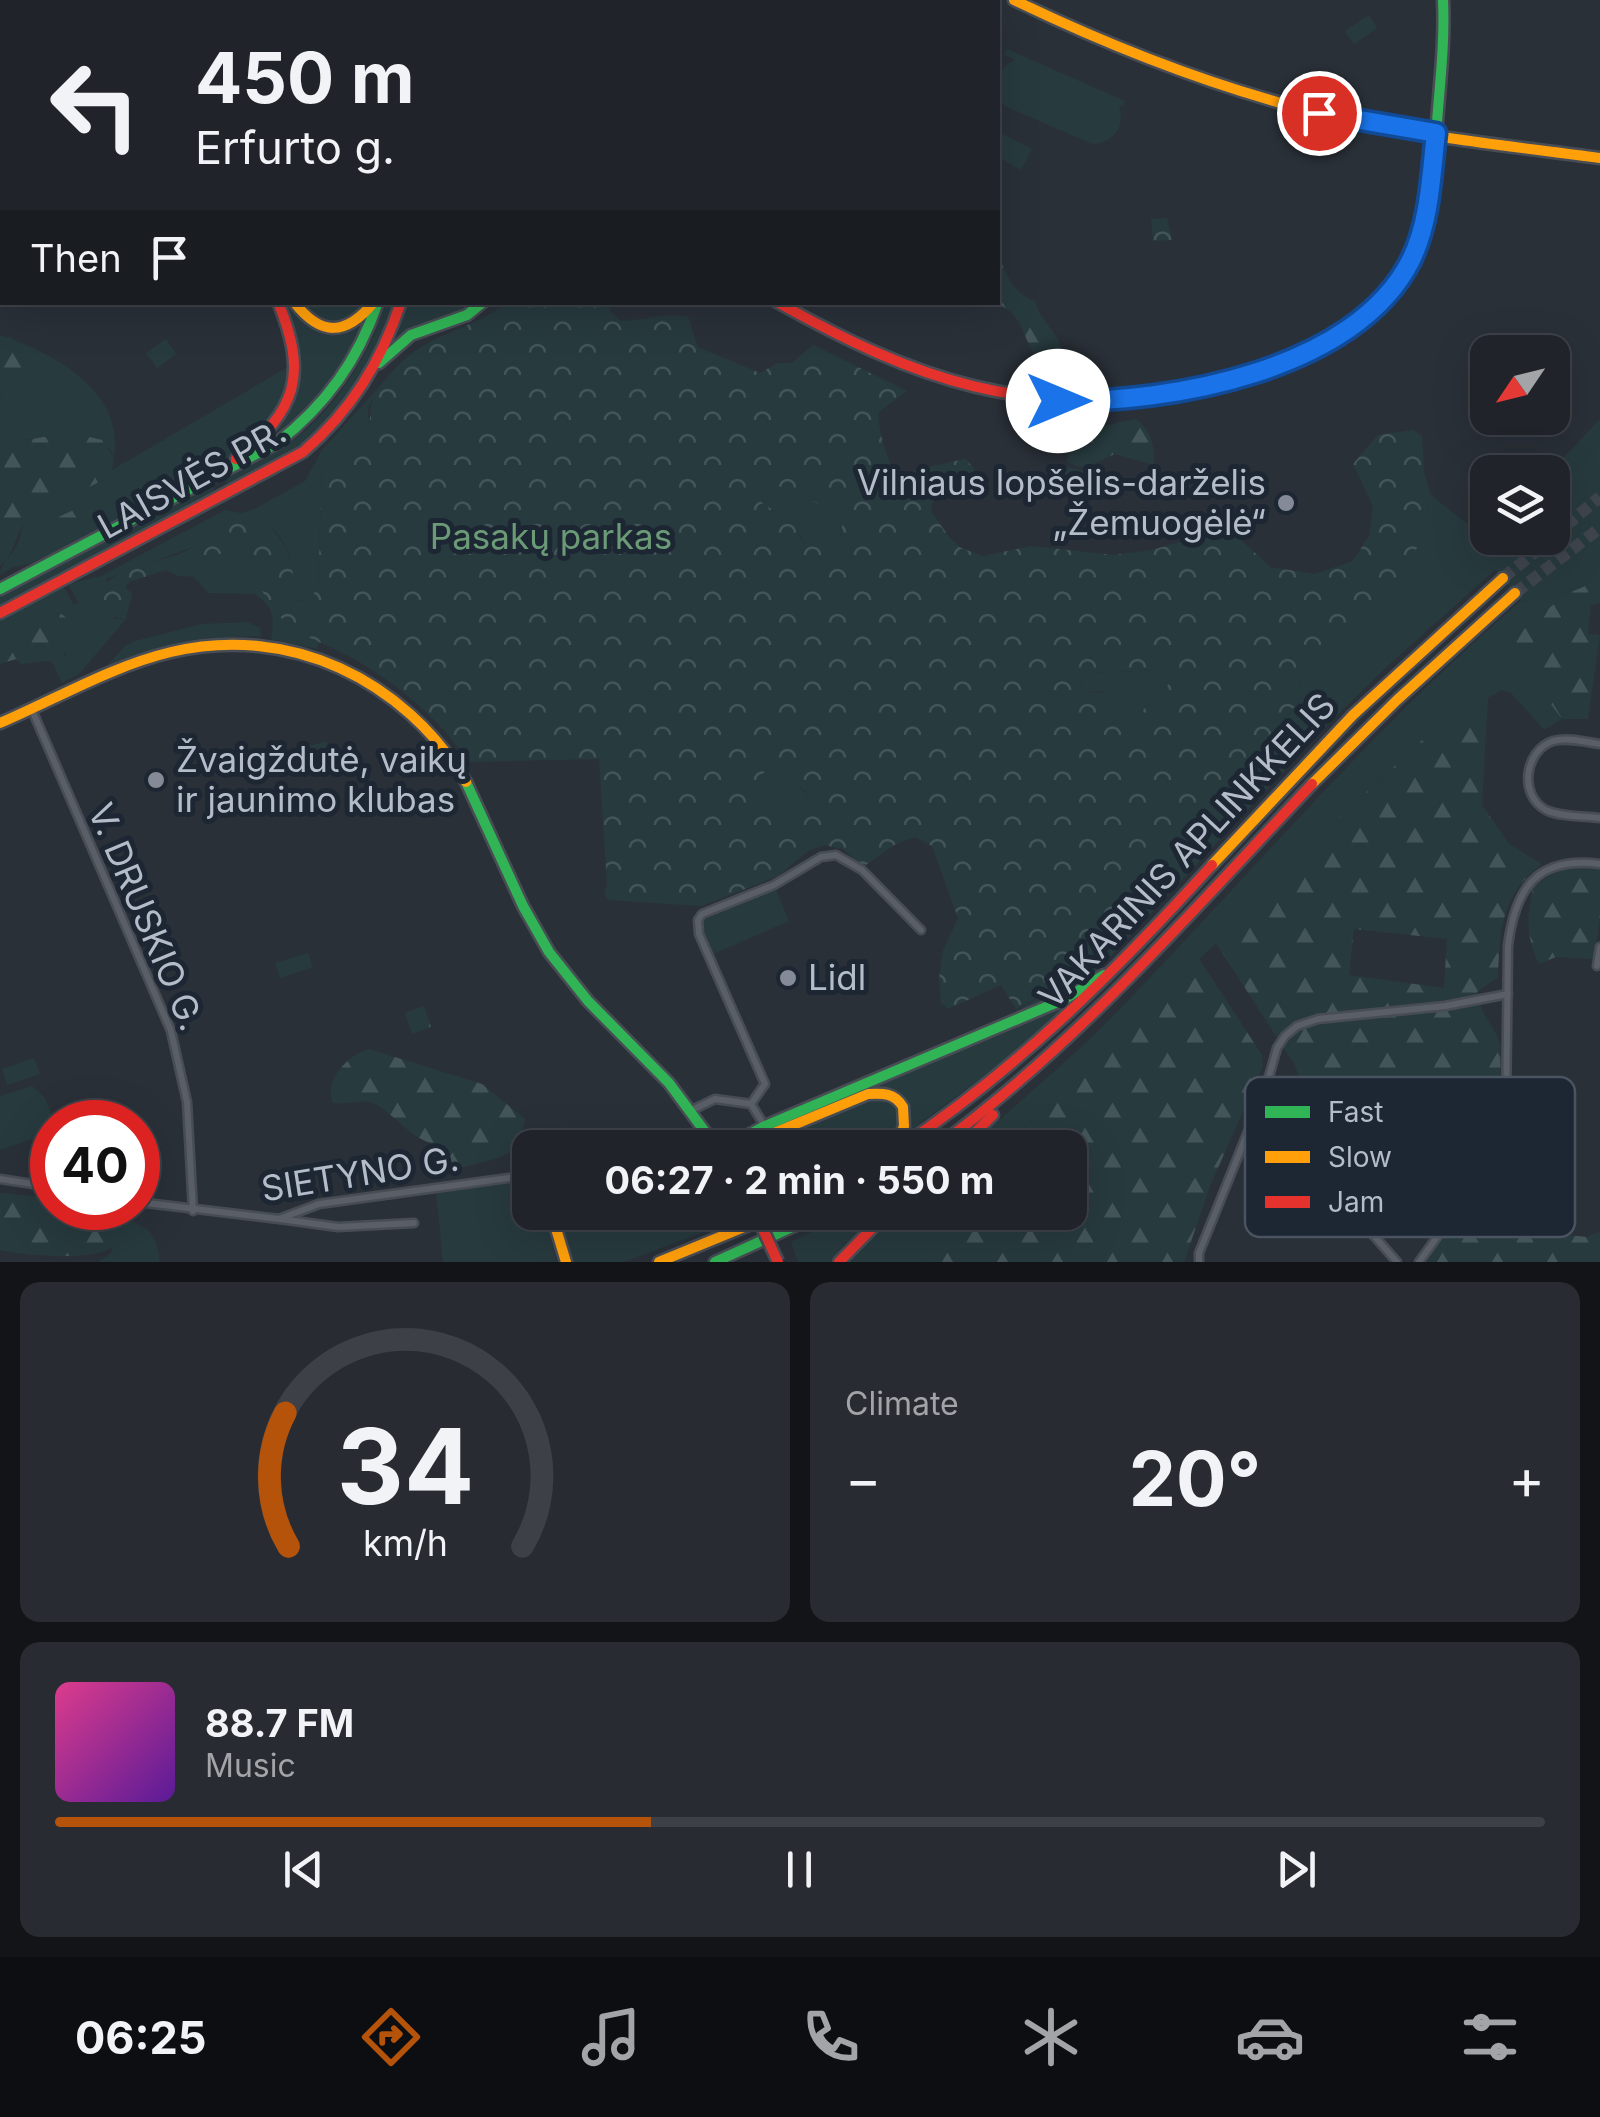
<!DOCTYPE html>
<html lang="en">
<head>
<meta charset="utf-8">
<style>
  :root { --surface:#20242a; --page:#282c32; --text:#f1f3f6; --muted:#a2a4a8; --line:#3d4147; --accent:#b45309 }
  body { margin:0; font-family:Inter,sans-serif; background:var(--page); color:var(--text); height:100vh; display:flex; flex-direction:column; font-size:38px; white-space:nowrap }
  * { box-sizing:border-box; margin:0 }
  p { font-size:32px; color:var(--muted) }
  .icon { flex:none; width:55px; height:55px; fill:none; stroke:currentColor; stroke-width:2; stroke-linecap:round; stroke-linejoin:round }
  .map { position:relative; height:1262px; overflow:hidden }
  .details { display:flex; flex-direction:column; gap:20px; padding:20px; background:#121417; flex:1 }
  .details>* { flex:none }
  .top-card { position:absolute; left:0px; top:0px; width:1000px; height:305px; box-shadow:0 10px 40px #0002,0 0 0 2px var(--line); background:#20242a; color:var(--text); overflow:hidden }
  .needle { width:65px; rotate:235deg }
  .controls { position:absolute; left:1470px; top:335px; display:grid; gap:20px }
  .controls a { display:grid; place-items:center; width:100px; height:100px; border-radius:20px; background:var(--surface); box-shadow:0 10px 40px #0002,0 0 0 2px var(--line); font-size:50px }
  .speed { position:absolute; left:30px; top:1100px; display:flex; gap:20px; font-size:50px; font-weight:700; text-align:center }
  .speed>* { display:grid; place-content:center; width:130px; height:130px; border-radius:50%; background:var(--surface); box-shadow:0 10px 40px #0002,0 0 0 2px var(--line); line-height:1 }
  .speed .limit { border:15px solid #d22; background:#fff; color:#111 }
  .pin { position:absolute; display:grid; place-items:center; width:85px; height:85px; color:#fff; margin:-42px; border:5px solid #fff; border-radius:50%; box-shadow:0 2px 10px #0007 }
  .me { position:absolute; width:110px; margin:-55px; rotate:90deg; stroke-linejoin:round; filter:drop-shadow(0 0 8px #0008) }
  .turn { display:flex; align-items:center; gap:35px; height:210px; padding:0 30px; font-size:45px }
  .turn .icon { width:130px; height:130px; stroke-width:2.5 }
  .turn b { display:block; font-size:70px; line-height:85px }
  .then { display:flex; align-items:center; height:95px; padding:0 30px; background:#0003; gap:20px; font-size:38px }
  .big { font-size:75px; font-weight:700; line-height:1.1 }
  .details .tile { flex:1; display:flex; flex-direction:column; justify-content:center; gap:15px; min-width:0; padding:0 35px; border-radius:20px; background:var(--page) }
  .details .dial { align-items:center; gap:0 }
  .dial svg { height:260px; overflow:visible; fill:none; stroke:var(--line); stroke-width:7; stroke-linecap:round; text-anchor:middle }
  .dial text { fill:var(--text); stroke:none }
  .song { display:flex; align-items:center; gap:30px }
  .cover { width:120px; height:120px; border-radius:15px; background:linear-gradient(135deg,hsl(330 70% 55%),hsl(270 70% 35%)) }
  .played { height:10px; border-radius:5px; background:linear-gradient(90deg,var(--accent) 40%,var(--line) 40%) }
  .keys { display:flex; justify-content:space-around; direction:ltr }
  .heat { display:flex; justify-content:space-between; align-items:center; font-size:55px; direction:ltr }
  .details .tiles { flex:1; display:grid; gap:20px; grid-template-columns:1fr 1fr }
  .tile:last-child { grid-column:span 2 }
  .trip { position:absolute; left:512px; top:1130px; width:575px; height:100px; border-radius:20px; background:var(--surface); box-shadow:0 10px 40px #0002,0 0 0 2px var(--line); font-weight:700; line-height:100px; text-align:center }
  .menu { display:flex; height:160px; justify-content:space-around; align-items:center; background:#0d0e11; color:var(--muted) }
  .menu .icon { width:70px; height:70px }
  .menu .current { color:var(--accent) }
  .menu b { font-size:45px; color:var(--text) }
  .map>svg:first-child { display:block }
  .grass { fill:#273a3e }
  .forest { fill:url(#forest-firs); fill-rule:evenodd }
  .park { fill:url(#park-crowns); fill-rule:evenodd }
  .lines { fill:none; stroke-linecap:round; stroke-linejoin:round }
  .highway-tunnel { stroke:#3f454e; stroke-width:12; stroke-dasharray:12 6; stroke-linecap:butt }
  .street-casing { stroke:#484c55; stroke-width:11 }
  .fast-casing { stroke:#484c55; stroke-width:15 }
  .slow-casing { stroke:#484c55; stroke-width:15 }
  .jam-casing { stroke:#484c55; stroke-width:15 }
  .street { stroke:#5a5e66; stroke-width:6 }
  .fast { stroke:#30b455; stroke-width:10 }
  .slow { stroke:#ff9f0a; stroke-width:10 }
  .jam { stroke:#e5322d; stroke-width:10 }
  .jam-bridge-casing { stroke:#484c55; stroke-width:15; stroke-linecap:butt }
  .jam-bridge { stroke:#e5322d; stroke-width:10 }
  .route-casing { stroke:#114b97; stroke-width:25 }
  .route { stroke:#1a73e8; stroke-width:18 }
  .poi-dot { fill:#848b96; stroke:#1d2633; stroke-width:4 }
  .labels { text-anchor:middle; stroke-width:10; stroke-linejoin:round; paint-order:stroke }
  .street-label { font-size:35px; fill:#b4bcc9; stroke:#1d2633 }
  .poi-label { font-size:35px; fill:#b4bcc9; stroke:#1d2633; text-anchor:start }
  .park-label { font-size:35px; fill:#6b9a76; stroke:#1d2633 }
  .key { fill:#1d2633; stroke:#4a5360; stroke-width:2.5 }
  .key-label { font-size:28px; fill:#b4bcc9 }
</style>
</head>
<body>
<div class="map">
<svg width="1600" height="1262" viewBox="0 0 1600 1262">
  <defs>
    <pattern id="forest-firs" width="22" height="20" patternUnits="userSpaceOnUse" patternTransform="scale(2.5)"><rect width="22" height="20" fill="#273a3e"/><path d="M5 1l3.5 6h-7zM16 11l3.5 6h-7z" fill="#445559"/></pattern>
    <pattern id="park-crowns" width="20" height="18" patternUnits="userSpaceOnUse" patternTransform="scale(2.5)"><rect width="20" height="18" fill="#273a3e"/><path d="M2 6a3 3 0 1 1 6 0M12 15a3 3 0 1 1 6 0" fill="none" stroke="#445559"/></pattern>
  </defs>
  <rect width="100%" height="100%" fill="#2a3038"/>
  <!-- grass -->
  <g class="grass">
    <path d="M1007 49 1125 101 1123 106 1119 105C1126 127 1114 143 1092 144L1005 106C992 89 995 69 1015 60L1005 55Z"/>
    <polygon points="998,132 1032,149 1021,170 998,157"/>
    <path d="M283 303H288C305 333 334 342 365 324 343 371 316 411 271 440 307 393 311 354 283 303Z"/>
    <path d="M299 303H369C350 331 318 328 299 303Z"/>
    <path d="M385 303H397C376 373 335 429 271 464 257 472 243 481 229 485L226 481 229 475C254 461 281 449 303 432 340 401 373 349 385 303Z"/>
    <path d="M408 303 452 305 476 303C454 322 421 322 396 339Z"/>
    <path d="M17 341C67 361 124 397 114 458L110 449 69 432 26 440 0 437V394L2 397 22 348Z"/>
    <path d="M293 364C292 380 289 395 282 409 255 458 95 533 41 562L13 567 0 575C1 561 12 556 18 543 22 534 21 526 28 517L103 480 112 470Z"/>
    <path d="M377 389C374 396 369 404 368 411 368 420 372 427 366 435 354 451 335 449 322 468L318 589 307 600 297 601 292 596C296 575 290 539 269 527 258 521 241 519 229 515L196 546 106 579 114 618 126 619 79 674 62 683 52 662 57 663 66 654 60 613 0 632V619L63 586 74 605 78 602 68 584 101 576 225 510 241 513 254 509 305 481 322 450Z"/>
    <path d="M1600 419V580L1566 594 1512 639 1508 647 1562 719 1544 730 1511 693 1502 690 1436 727 1339 818 1216 943 1005 1147 968 1148C1017 1103 1069 1061 1115 1014 1250 875 1373 727 1521 601L1495 570 1393 661 1324 728 1089 980 1023 1012 1021 1007 1058 988 1121 890 1298 704 1300 680 1307 671 1363 631 1418 546 1431 495 1479 533 1487 526 1488 538H1552V472H1543L1564 457Z"/>
    <polygon points="1062,466 1091,472 1088,486 1059,480"/>
    <path d="M767 480 835 511 842 526 840 536 815 548C798 542 802 533 791 523 783 515 770 509 761 502Z"/>
    <polygon points="206,487 213,487 215,493 0,606 0,595"/>
    <path d="M215 554H232L244 564 286 624 320 641 317 649 271 639C275 616 273 606 254 594L208 593 194 577 178 576 165 570Z"/>
    <polygon points="248,622 260,628 261,636 206,638 180,642 103,670 126,645 135,641 201,624"/>
    <polygon points="1161,670 1171,673 1173,680 1138,715 1129,715 1103,691 1082,692 1080,686 1087,673"/>
    <polygon points="772,763 805,792 809,798 802,809 779,813 762,794 762,775"/>
    <polygon points="775,887 789,921 711,955 700,925 702,917"/>
    <polygon points="308,953 313,967 280,978 275,963"/>
    <polygon points="1068,1004 1001,1063 910,1131 911,1113 874,1085"/>
    <polygon points="34,1058 40,1074 7,1085 2,1069"/>
    <polygon points="32,1086 45,1098 55,1122 52,1122 52,1132 0,1150 0,1096"/>
    <polygon points="878,1097 896,1105 901,1115 896,1137 881,1147 753,1148"/>
    <polygon points="522,1179 530,1180 530,1212 544,1213 557,1262 443,1262 436,1191"/>
    <polygon points="734,1212 737,1219 624,1262 572,1262 556,1213"/>
    <polygon points="851,1213 880,1213 843,1246 831,1262 798,1262 791,1242"/>
    <polygon points="896,1213 942,1213 927,1262 844,1262"/>
    <path d="M113 1214C144 1226 156 1227 160 1262H98L111 1253 117 1221Z"/>
  </g>
  <!-- forest -->
  <g class="forest">
    <path d="M998 255C1007 275 1012 293 1035 301 1041 326 1062 330 1065 366L1053 373C1047 367 1039 361 1034 354 1021 333 1022 311 994 303L998 302Z"/>
    <path d="M0 335C5 337 11 337 16 341 31 351 32 390 23 404L12 403 0 394Z"/>
    <path d="M1135 419C1151 428 1155 447 1154 465L1115 454C1098 461 1085 474 1067 461L1075 428H1096Z"/>
    <path d="M69 432 102 440 114 458 112 470 103 480 28 518C15 533 16 552 0 566V437L27 440Z"/>
    <polygon points="146,482 147,491 115,507 117,493 129,485"/>
    <polygon points="107,495 102,513 58,535 51,524 56,518"/>
    <polygon points="1600,580 1600,603 1591,605 1588,634 1600,635 1588,719 1562,719 1508,647 1512,639 1566,594"/>
    <path d="M60 613C82 627 71 648 57 664L48 661 21 664 16 659 0 664V632Z"/>
    <path d="M1488 697 1482 805 1509 844 1542 864C1501 894 1500 930 1498 977L1477 992C1479 1012 1493 1025 1500 1043L1503 1179 1495 1195 1481 1204 1448 1216 1418 1234 1406 1235 1396 1232 1373 1200 1332 1168 1324 1148 1304 1137 1303 1120 1318 1116 1315 1108 1305 1103 1296 1067 1216 943 1339 818 1436 727ZM1354 929 1447 939 1444 988 1349 975Z"/>
    <path d="M1575 866 1600 868V918L1594 959 1556 957 1539 964C1525 932 1527 921 1533 887L1560 869Z"/>
    <polygon points="1199,959 1262,1055 1263,1066 1210,1186 1184,1262 927,1262 942,1213 1070,1212 1070,1148 1005,1147"/>
    <path d="M369 1049 482 1084 525 1119 519 1146 498 1158 433 1175 440 1155 437 1145C409 1138 398 1117 375 1104 362 1098 347 1105 333 1103 323 1082 347 1055 369 1049Z"/>
    <path d="M0 1193 52 1198V1208H91L113 1214C119 1225 118 1234 114 1245 100 1262 28 1256 0 1250Z"/>
    <polygon points="1469,1225 1587,1237 1600,1232 1600,1262 1424,1262 1445,1237"/>
  </g>
  <!-- park -->
  <g class="park">
    <polygon points="1369,15 1377,28 1354,44 1345,31"/>
    <polygon points="1167,218 1172,240 1153,241 1151,219"/>
    <path d="M507 303H607L611 312 621 321C646 321 663 312 688 317L698 347 760 373 778 363H792L813 345 907 391 879 412C876 423 888 466 897 474L965 459 975 469C968 481 944 492 932 503L931 511 949 537 961 548 983 556 1032 546 1113 555 1152 550 1207 534 1237 536 1270 567 1315 574 1353 561 1369 536 1373 506 1353 464 1378 435 1413 430 1422 436 1424 473 1431 495 1418 546 1399 582 1363 631 1307 671 1300 680 1298 703 1141 878 1121 890 1137 913 1080 974 1016 1009 1001 985 948 1009 941 1003 939 978 943 951 958 918 932 846 915 837 896 844 863 867 843 849 824 845 808 851 778 876 702 906 608 900 604 894 607 884 599 759 469 762C436 715 397 683 347 655 328 645 300 636 285 622 265 601 255 573 232 554H215L129 582 125 588 132 593 126 619 94 613 92 603C118 559 142 569 184 552 203 545 214 520 232 514 240 511 247 515 255 518 285 531 297 566 293 597L298 601 307 600 318 589 322 468C334 449 351 452 364 436 375 423 365 403 379 387 390 374 405 357 418 349 447 330 478 325 507 303ZM767 481 835 511 842 526 840 536 815 547C798 543 802 534 791 523 783 515 771 509 761 502ZM1161 670 1170 673 1173 680 1138 715H1129L1117 704 1114 693 1083 692 1080 686 1087 673ZM771 764 806 792 809 798 802 809 779 813 762 794V775Z"/>
    <polygon points="166,339 176,354 157,368 146,353"/>
    <polygon points="326,741 331,759 322,762 324,771 317,773 310,746"/>
    <polygon points="424,1006 431,1027 412,1034 405,1013"/>
  </g>
  <g class="lines">
    <!-- highway-tunnel -->
    <g class="highway-tunnel">
      <polyline points="1552,537 1600,497"/>
      <polyline points="1503,578 1552,538"/>
      <polyline points="1515,593 1600,528"/>
    </g>
    <defs>
      <g id="street">
        <polyline points="32,710 171,1031 187,1102 193,1211"/>
        <path d="M1600 744C1586 742 1567 737 1553 741 1525 750 1518 795 1546 810 1560 817 1584 816 1600 818"/>
        <polyline points="1597,966 1600,947"/>
        <polyline points="751,1104 765,1084 699,934 698,920 702,914 774,885 821,857 836,855 862,870 921,930"/>
        <polyline points="690,1111 715,1099 751,1104 764,1125"/>
        <polyline points="1257,1111 1266,1117 1294,1145 1397,1262"/>
        <polyline points="0,1179 52,1187"/>
        <polyline points="138,1202 279,1219 319,1204 530,1175"/>
        <polyline points="280,1219 338,1227 414,1223"/>
        <polyline points="1199,1262 1199,1253 1266,1087 1277,1048 1285,1036 1297,1026 1318,1019 1445,1006 1508,994"/>
        <path d="M1419 1262 1440 1233 1491 1212 1505 1197 1508 946C1515 888 1537 856 1600 864"/>
      </g>
      <g id="fast">
        <polyline points="36,0 36,2"/>
        <polyline points="406,0 406,2"/>
        <polyline points="379,363 411,335 467,315 483,302"/>
        <path d="M1188 389C1278 372 1388 331 1420 236 1433 200 1434 160 1437 122 1440 82 1445 41 1443 0"/>
        <path d="M0 589 277 443C326 405 358 360 378 302"/>
        <polyline points="466,782 523,906 549,952 588,1001 669,1083 717,1148"/>
        <polyline points="724,1148 765,1126 1065,999 1104,975"/>
        <polyline points="715,1262 825,1212"/>
      </g>
      <g id="slow">
        <path d="M1014 0C1124 53 1239 97 1358 122 1438 139 1519 147 1600 158"/>
        <path d="M294 302C321 337 346 336 374 302"/>
        <path d="M0 723C56 699 112 666 171 652 289 624 404 679 466 782"/>
        <polyline points="1312,784 1397,700 1515,593"/>
        <polyline points="1212,865 1353,715 1503,578"/>
        <path d="M738 1148 868 1094C883 1093 895 1093 903 1107L904 1126 896 1148"/>
        <polyline points="551,1212 566,1262"/>
        <polyline points="659,1262 781,1212"/>
      </g>
      <g id="jam">
        <polyline points="385,0 385,2"/>
        <path d="M777 302C916 380 1027 420 1188 389"/>
        <path d="M236 459C297 410 308 375 278 302"/>
        <path d="M0 613 303 452C351 411 381 362 401 302"/>
        <path d="M899 1148C1020 1067 1115 972 1212 865"/>
        <path d="M935 1148C1078 1044 1191 912 1312 784"/>
        <polyline points="959,1148 993,1115"/>
        <polyline points="839,1262 888,1212"/>
      </g>
    </defs>
    <!-- street casing -->
    <use href="#street" class="street-casing"/>
    <!-- fast casing -->
    <use href="#fast" class="fast-casing"/>
    <!-- slow casing -->
    <use href="#slow" class="slow-casing"/>
    <!-- jam casing -->
    <use href="#jam" class="jam-casing"/>
    <!-- street -->
    <use href="#street" class="street"/>
    <!-- fast -->
    <use href="#fast" class="fast"/>
    <!-- slow -->
    <use href="#slow" class="slow"/>
    <!-- jam -->
    <use href="#jam" class="jam"/>
    <defs>
      <polyline id="jam-bridge" points="755,1212 778,1262"/>
    </defs>
    <!-- jam-bridge casing -->
    <use href="#jam-bridge" class="jam-bridge-casing"/>
    <!-- jam-bridge -->
    <use href="#jam-bridge" class="jam-bridge"/>
  </g>
  <g class="lines">
    <defs>
      <path id="route" d="M1058 401C1169 403 1355 371 1411 260 1430 221 1431 176 1436 133L1319 113"/>
    </defs>
    <!-- route casing -->
    <use href="#route" class="route-casing"/>
    <!-- route -->
    <use href="#route" class="route"/>
  </g>
  <!-- markers -->
  <g class="poi-dot">
    <circle cx="1286" cy="503" r="10"/>
    <circle cx="156" cy="780" r="10"/>
    <circle cx="788" cy="978" r="10"/>
  </g>
  <g class="labels">
    <!-- street labels -->
    <g class="street-label">
      <text transform="translate(192 479) rotate(-29)" y="12">LAISVĖS PR.</text>
      <text transform="translate(1187 851) rotate(-47)" y="12">VAKARINIS APLINKKELIS</text>
      <text transform="translate(146 917) rotate(67)" y="12">V. DRUSKIO G.</text>
      <text transform="translate(360 1174) rotate(-9)" y="12">SIETYNO G.</text>
    </g>
    <!-- poi labels -->
    <g class="poi-label">
      <text x="1266" y="495" text-anchor="end">Vilniaus lopšelis-darželis<tspan x="1266" dy="40">„Žemuogėlė“</tspan></text>
      <text x="176" y="772">Žvaigždutė, vaikų<tspan x="176" dy="40">ir jaunimo klubas</tspan></text>
      <text x="808" y="990">Lidl</text>
    </g>
    <!-- park labels -->
    <g class="park-label">
      <text x="551" y="549">Pasakų parkas</text>
    </g>
  </g>
  <!-- legend -->
  <rect x="1245" y="1077" width="330" height="160" rx="15" class="key"/>
  <rect x="1265" y="1106" width="45" height="12" fill="#30b455"/>
  <rect x="1265" y="1151" width="45" height="12" fill="#ff9f0a"/>
  <rect x="1265" y="1196" width="45" height="12" fill="#e5322d"/>
  <g class="key-label">
    <text x="1328" y="1122">Fast</text>
    <text x="1328" y="1167">Slow</text>
    <text x="1328" y="1212">Jam</text>
  </g>
</svg>
<div class="controls">
<a><svg class="needle" viewBox="-14 -14 28 28"><path d="M0-13l5 13h-10z" fill="#e53935"/><path d="M0 13l5-13h-10z" fill="#a2a4a8"/></svg></a>
<a><svg class="icon" aria-label="layers" viewBox="0 0 24 24"><path d="M12 4l9 5-9 5-9-5zM3 14l9 5 9-5"/></svg></a>
</div>
<div class="speed"><div class="limit">40</div></div>
<div class="pin" style="left:1319px;top:113px;background:#d93025"><svg class="icon" aria-label="arrive" viewBox="0 0 24 24"><path d="M6 21V4h12l-3 4 3 4H6"/></svg></div>
<svg class="me" style="left:1058px;top:401px" viewBox="-20 -20 40 40"><circle r="19" fill="#fff"/><path d="M0-13L10 11 0 6-10 11z" fill="#1a73e8"/></svg>
<div class="trip">06:27 · 2 min · 550 m</div>
<div class="top-card">
<div class="turn"><svg class="icon" aria-label="left" viewBox="0 0 24 24"><path d="M17 20v-9H6M10 6l-5 5 5 5"/></svg><div><b>450 m</b>Erfurto g.</div></div>
<div class="then">Then<svg class="icon" aria-label="arrive" viewBox="0 0 24 24"><path d="M6 21V4h12l-3 4 3 4H6"/></svg></div>
</div>
</div>
<section class="details">
<div class="tiles">
<div class="tile dial"><svg viewBox="0 0 100 80">
<path d="M14 69A42 42 0 1 1 86 69"/>
<path d="M14 69A42 42 0 0 1 13 28" stroke="#b45309"/>
<text x="50" y="56" font-size="32" font-weight="700">34</text>
<text x="50" y="72" font-size="11">km/h</text>
</svg></div>
<div class="tile"><p>Climate</p>
<div class="heat"><a>−</a><b class="big">20°</b><a>+</a></div>
</div>
<div class="tile">
<div class="song"><i class="cover"></i><div><b>88.7 FM</b><p>Music</p></div></div>
<div class="played"></div>
<div class="keys"><svg class="icon" aria-label="previous" viewBox="0 0 24 24"><path d="M18 5L8 12l10 7zM5 5v14"/></svg><svg class="icon" aria-label="pause" viewBox="0 0 24 24"><path d="M8 5v14M16 5v14"/></svg><svg class="icon" aria-label="next" viewBox="0 0 24 24"><path d="M6 5l10 7-10 7zM19 5v14"/></svg></div>
</div>
</div>
</section>
<nav class="menu">
<b>06:25</b>
<svg class="icon current" aria-label="directions" viewBox="0 0 24 24"><path d="M12 3l9 9-9 9-9-9zM9 14v-3h6M13 9l2 2-2 2"/></svg>
<svg class="icon" aria-label="music" viewBox="0 0 24 24"><path d="M9 18V5l10-2v13"/><circle cx="6" cy="18" r="3"/><circle cx="16" cy="16" r="3"/></svg>
<svg class="icon" aria-label="phone" viewBox="0 0 24 24"><path d="M5 4h4l2 5-3 2q2 4 5 5l2-3 5 2v4C11 20 4 13 5 4z"/></svg>
<svg class="icon" aria-label="climate" viewBox="0 0 24 24"><path d="M12 3v18M4 7l16 10M4 17L20 7"/></svg>
<svg class="icon" aria-label="car" viewBox="0 0 24 24"><path d="M5 17H2v-5l4-1 3-4h7l3 4 3 1v5h-3M9 17h6M6 11h13"/><circle cx="7" cy="17" r="2"/><circle cx="17" cy="17" r="2"/></svg>
<svg class="icon" aria-label="filters" viewBox="0 0 24 24"><path d="M4 7h16M4 17h16"/><circle cx="9" cy="7" r="2"/><circle cx="15" cy="17" r="2"/></svg>
</nav>
</body>
</html>
